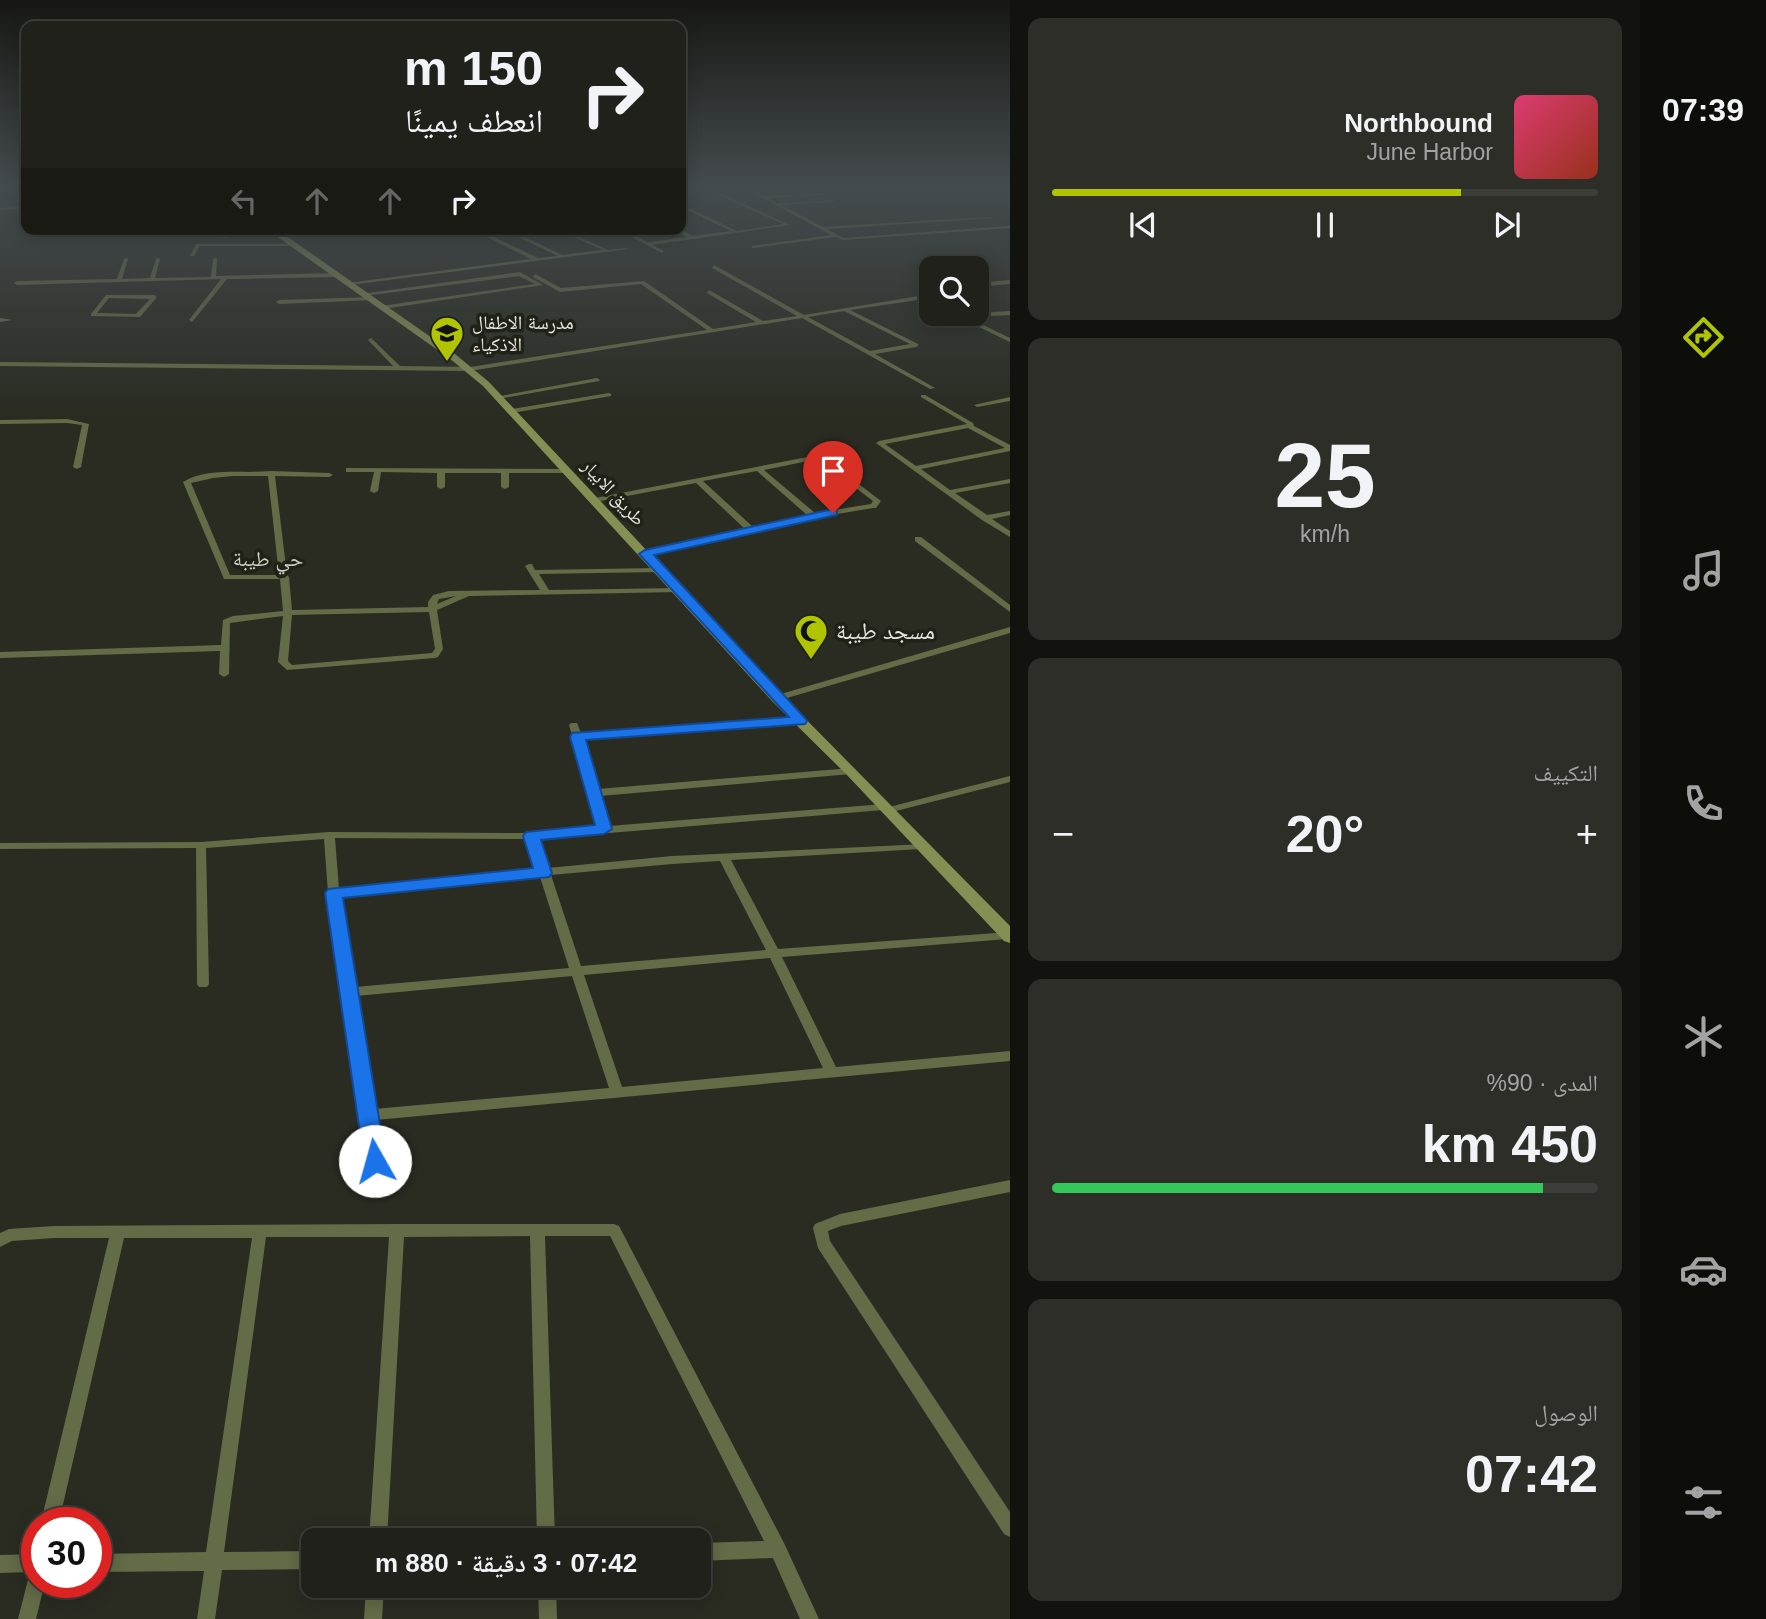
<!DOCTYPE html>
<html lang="ar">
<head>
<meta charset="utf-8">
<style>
  :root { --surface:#20211a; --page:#2d2e27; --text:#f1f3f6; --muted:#a2a3a2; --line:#3d3e39; --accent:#b0c500 }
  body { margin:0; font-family:Arial,"Noto Naskh Arabic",sans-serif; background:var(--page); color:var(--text); direction:rtl; height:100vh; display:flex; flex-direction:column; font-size:26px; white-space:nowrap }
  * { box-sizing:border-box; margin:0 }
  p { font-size:23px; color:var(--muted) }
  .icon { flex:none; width:38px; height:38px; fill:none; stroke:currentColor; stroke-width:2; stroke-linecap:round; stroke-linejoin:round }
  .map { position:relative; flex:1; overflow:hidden; direction:ltr }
  .drawer { display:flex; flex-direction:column; gap:18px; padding:18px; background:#12120e; width:630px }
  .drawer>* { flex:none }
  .hud { position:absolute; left:21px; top:21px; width:665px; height:214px; border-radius:14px; box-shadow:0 4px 18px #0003,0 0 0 2px var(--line); direction:rtl; background:#20211a; color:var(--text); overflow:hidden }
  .controls { position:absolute; left:919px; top:256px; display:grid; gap:14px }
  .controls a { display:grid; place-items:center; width:70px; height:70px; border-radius:14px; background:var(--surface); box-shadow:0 4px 18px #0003,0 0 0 2px var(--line); font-size:35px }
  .speed { position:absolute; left:21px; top:1507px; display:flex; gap:14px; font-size:35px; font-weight:700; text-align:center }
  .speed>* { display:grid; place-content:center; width:91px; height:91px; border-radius:50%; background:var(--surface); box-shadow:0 4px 18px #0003,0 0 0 2px var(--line); line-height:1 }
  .speed .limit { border:10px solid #d22; background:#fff; color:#111 }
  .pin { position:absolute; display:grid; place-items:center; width:60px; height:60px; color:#fff; margin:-72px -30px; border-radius:50% 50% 50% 0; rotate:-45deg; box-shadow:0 0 7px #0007 }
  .pin .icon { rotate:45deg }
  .me { position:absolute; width:77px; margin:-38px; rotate:353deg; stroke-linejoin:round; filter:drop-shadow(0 0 5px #0008) }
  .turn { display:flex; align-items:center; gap:24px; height:147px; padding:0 28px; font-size:32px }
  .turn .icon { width:91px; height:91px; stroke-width:2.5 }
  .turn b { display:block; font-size:49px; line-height:60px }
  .lanes { display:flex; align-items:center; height:66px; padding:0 28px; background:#0003; justify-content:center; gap:35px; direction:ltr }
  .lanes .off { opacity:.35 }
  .big { font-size:52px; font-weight:600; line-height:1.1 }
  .drawer .widget { flex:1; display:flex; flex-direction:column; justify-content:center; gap:10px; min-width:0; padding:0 24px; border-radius:14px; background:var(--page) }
  .drawer .dial { align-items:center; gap:0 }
  .dial b { font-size:91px; line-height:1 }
  .song { display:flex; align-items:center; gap:21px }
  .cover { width:84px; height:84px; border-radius:10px; background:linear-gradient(135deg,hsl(340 70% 55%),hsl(10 70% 35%)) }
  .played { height:7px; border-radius:4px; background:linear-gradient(90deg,var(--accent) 75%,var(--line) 75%) }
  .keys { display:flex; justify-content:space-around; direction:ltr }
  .heat { display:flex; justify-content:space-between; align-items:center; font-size:38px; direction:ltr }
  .charge { height:10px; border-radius:5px; background:linear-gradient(90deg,#34c759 90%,var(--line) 0) }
  .trip { position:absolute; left:301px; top:1528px; width:410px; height:70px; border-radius:14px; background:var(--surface); box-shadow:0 4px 18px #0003,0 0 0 2px var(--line); font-weight:600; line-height:70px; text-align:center; direction:rtl }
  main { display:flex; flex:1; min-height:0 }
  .tabs { display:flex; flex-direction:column; width:126px; justify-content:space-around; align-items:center; background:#0d0d0a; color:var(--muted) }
  .tabs .icon { width:49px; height:49px }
  .tabs .current { color:var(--accent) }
  .tabs b { font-size:32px; color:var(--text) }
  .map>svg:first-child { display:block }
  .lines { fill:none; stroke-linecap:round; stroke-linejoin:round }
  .street { fill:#646b47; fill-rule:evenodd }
  .secondary { fill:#848f54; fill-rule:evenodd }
  .route { fill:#1a73e8; stroke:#114b97; stroke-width:2 }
  .labels { text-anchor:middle; stroke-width:7; stroke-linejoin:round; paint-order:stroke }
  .far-poi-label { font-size:19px; fill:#e5e6e0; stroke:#202218; text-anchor:start }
  .far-street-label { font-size:19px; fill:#e5e6e0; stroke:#202218 }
  .far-neighbourhood-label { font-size:21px; fill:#cfd1c4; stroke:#202218 }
  .poi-label { font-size:23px; fill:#e5e6e0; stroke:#202218; text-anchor:start }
</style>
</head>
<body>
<main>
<nav class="tabs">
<b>07:39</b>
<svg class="icon current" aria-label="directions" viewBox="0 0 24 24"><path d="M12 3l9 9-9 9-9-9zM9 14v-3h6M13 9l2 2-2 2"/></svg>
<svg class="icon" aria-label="music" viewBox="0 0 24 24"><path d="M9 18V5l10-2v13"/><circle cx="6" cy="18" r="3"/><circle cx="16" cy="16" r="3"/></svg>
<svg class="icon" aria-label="phone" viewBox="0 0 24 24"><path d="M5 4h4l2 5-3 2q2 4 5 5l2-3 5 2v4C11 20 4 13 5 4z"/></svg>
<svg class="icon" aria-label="climate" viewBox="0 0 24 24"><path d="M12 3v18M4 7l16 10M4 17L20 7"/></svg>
<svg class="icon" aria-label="car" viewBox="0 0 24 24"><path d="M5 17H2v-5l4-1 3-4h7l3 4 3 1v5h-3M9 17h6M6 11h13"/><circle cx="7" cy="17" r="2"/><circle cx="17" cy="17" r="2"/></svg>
<svg class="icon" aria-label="filters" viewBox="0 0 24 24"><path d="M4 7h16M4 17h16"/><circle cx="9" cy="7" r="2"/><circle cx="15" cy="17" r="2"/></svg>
</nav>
<section class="drawer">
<div class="widget">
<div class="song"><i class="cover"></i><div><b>Northbound</b><p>June Harbor</p></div></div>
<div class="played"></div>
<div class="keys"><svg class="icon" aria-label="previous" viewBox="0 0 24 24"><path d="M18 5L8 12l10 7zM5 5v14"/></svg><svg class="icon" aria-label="pause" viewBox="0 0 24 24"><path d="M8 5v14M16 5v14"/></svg><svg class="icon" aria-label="next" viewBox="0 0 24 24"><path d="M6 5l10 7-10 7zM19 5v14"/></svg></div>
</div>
<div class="widget dial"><b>25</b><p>km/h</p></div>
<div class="widget"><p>التكييف</p>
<div class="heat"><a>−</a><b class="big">20°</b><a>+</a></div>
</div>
<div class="widget"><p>المدى · 90%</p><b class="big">450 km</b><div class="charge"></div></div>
<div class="widget"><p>الوصول</p><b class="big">07:42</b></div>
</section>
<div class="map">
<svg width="1010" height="1619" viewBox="0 0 1010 1619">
  <rect width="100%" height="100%" fill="#2a2c22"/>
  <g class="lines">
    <!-- street -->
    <g class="street">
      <polygon points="699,186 705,186 790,225 652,245 664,251 662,253 617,229 623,229 648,242 687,237 673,229 679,229 693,236 731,231 681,207 681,204 737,231 783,224"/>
      <polygon points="741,186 806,186 752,189 765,196 824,193 822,195 769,198 777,203 836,200 834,202 782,205 823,227 991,217 993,218 827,229 843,238 1010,226 1010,228 842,240 836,237 753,248 751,246 831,235"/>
      <polygon points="26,206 26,208 0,210 0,208"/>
      <rect x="168" y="229" width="4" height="6"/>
      <polygon points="221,229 225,229 226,238 222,237"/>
      <polygon points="289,229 303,229 279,233 277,232"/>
      <polygon points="471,229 477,229 538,258 558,256 502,229 508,229 562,255 603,250 556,229 562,229 608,250 626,248 628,249 350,285 347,283 531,259"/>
      <polygon points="196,244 294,244 296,245 294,246 200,246 194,256 190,256"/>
      <polygon points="126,258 128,259 122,279 150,278 156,259 158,258 160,259 155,278 211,277 213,259 215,258 217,259 216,276 338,273 341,275 338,277 227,279 192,322 189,320 221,279 17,285 14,283 17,281 117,279 124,259"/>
      <path d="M714 265 804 315 931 294V298L850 310 918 344V346L916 347 875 354 935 388 930 389 802 318 470 371 0 366V362L393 366 369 341 368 340 371 338 400 366 470 367 707 330 641 284 560 292 533 277 535 274 561 288 644 281 713 329 756 322 707 293 709 290 763 321 797 316 712 268ZM844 311 910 344 870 351 808 317Z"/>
      <polygon points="520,272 543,285 383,309 381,308 381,306 535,284 519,276 364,296 361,294"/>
      <polygon points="1010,280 1010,284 976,287 976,283"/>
      <path d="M106 295H154L157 297 140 317 91 316V314ZM109 298 150 299 136 314 97 313Z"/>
      <polygon points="372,297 374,300 279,304 276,302 279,300"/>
      <polygon points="976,308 992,312 1010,311 1010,315 992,316 976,312"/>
      <polygon points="950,313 958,313 1010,338 1010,342"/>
      <polygon points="0,318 13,320 0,322"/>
      <polygon points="597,378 600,380 599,381 498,399 495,397"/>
      <polygon points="609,393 611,394 611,396 512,413 509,411 512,409"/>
      <path d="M921 395H925L973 423 974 426 1010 445V451L921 469 950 490 1010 479V483L955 493 987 515 1010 511V515L992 519 1010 531V537L982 520 876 443 879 441 967 424 921 397ZM968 428 1005 448 916 466 885 444Z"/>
      <polygon points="1010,397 1010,401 977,407 974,405"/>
      <polygon points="67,419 89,424 81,467 77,469 73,467 82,425 67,423 0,424 0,420"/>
      <path d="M813 456 826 459 881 501 876 508H873L813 518 645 556 641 554 642 552 745 529 696 483 595 502 591 500 595 498ZM813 460 822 462 873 501 871 504 815 513 764 470ZM757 471 807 515 753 527 703 481Z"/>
      <polygon points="346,468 567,469 571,471 567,473 509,473 509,487 505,489 501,487 501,473 445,473 445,487 441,489 437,487 437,473 381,472 378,491 374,493 370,491 374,472 346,472"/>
      <path d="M271 471 329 473 333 475 329 477 275 476 287 575 289 577 292 610 428 607V602L433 595 449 591 540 590 525 566 529 564H532L535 570 660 568 664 570 660 572 539 574 549 590 678 588 682 590 678 592 469 596 437 610 443 649 438 657 435 658 287 670 278 662 283 616 230 623 229 674 224 677 219 674 220 651 0 658V652L221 645 223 620 233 616 283 611 280 579H224L183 482C208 467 243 474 271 471ZM233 476H268L279 575H230L191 483 213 478ZM456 596 437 604 439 599ZM429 612 435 649 432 653 292 665 288 661 292 615Z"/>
      <polygon points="915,537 921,537 1010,605 1010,612 915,541"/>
      <polygon points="1010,627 1010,633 780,700 774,700 772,698 774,696"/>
      <path d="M800 718 805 721 803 723 583 739 598 789 851 768 856 771 851 774 600 796 609 826 884 804 889 807 1010 776V782L888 813 883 810 538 839 548 868 672 856 925 844 926 846 921 849 731 860 778 949 1010 932V938L1008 939 782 957 836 1067 1010 1051V1061L376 1120 382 1161 380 1165 375 1167 370 1165 368 1161 328 893 324 839 206 848 209 984 207 987H199L197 984 196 848 0 849V843L201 842 329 832 532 833 598 827 569 725 571 723H577L581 733ZM335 838 528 839 538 869 339 889ZM720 861 766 950 581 966 551 875 672 864ZM540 877 569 968 355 987 340 896ZM770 958 823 1068 622 1087 584 975ZM572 976 609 1088 374 1109 356 996Z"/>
      <polygon points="1010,1180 1010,1192 841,1226 828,1231 830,1241 1010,1512 1010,1537 1004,1534 818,1248 813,1228 815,1224 840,1214"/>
      <polygon points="397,1224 614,1224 619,1226 784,1543 819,1619 800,1619 773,1558 698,1561 698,1543 764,1541 610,1236 545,1236 555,1540 537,1540 530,1236 404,1237 387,1540 369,1540 389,1237 266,1237 224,1552 313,1551 313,1569 222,1570 215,1619 197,1619 204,1571 96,1572 96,1554 206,1552 252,1238 124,1238 59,1522 41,1522 109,1238 54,1238 12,1241 0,1247 0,1233 9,1229 54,1226"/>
      <polygon points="37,1554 37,1582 45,1582 36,1619 18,1619 30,1572 0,1573 0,1555"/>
      <polygon points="366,1586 384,1586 382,1619 364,1619"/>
      <polygon points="538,1586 556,1586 557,1619 539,1619"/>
    </g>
    <!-- secondary -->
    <polygon class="secondary" points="275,229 282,229 285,235 455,354 489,382 782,695 1010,926 1010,943 1004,941 846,774 772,701 483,386 449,358 279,238"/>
  </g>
  <!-- sky -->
  <linearGradient id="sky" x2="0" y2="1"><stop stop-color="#171813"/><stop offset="0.45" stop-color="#444b4f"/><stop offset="1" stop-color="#444b4f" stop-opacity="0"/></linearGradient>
  <rect width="1010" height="413" fill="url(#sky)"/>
  <!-- route -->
  <polygon class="route" points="833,509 837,510 837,515 654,555 805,718 807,721 805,724 586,740 612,829 604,834 541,840 552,873 549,877 343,898 386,1161 383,1168 375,1170 367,1168 364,1161 325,893 328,889 533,868 523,836 526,832 595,825 570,737 572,733 789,717 639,554 645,550"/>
  <!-- icons -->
  <defs>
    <symbol id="school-pin" viewBox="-11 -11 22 30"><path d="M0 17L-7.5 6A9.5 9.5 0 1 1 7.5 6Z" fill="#b0c500" stroke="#202218"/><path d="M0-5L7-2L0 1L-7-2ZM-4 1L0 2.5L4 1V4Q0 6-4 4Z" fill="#111"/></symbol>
    <symbol id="mosque-pin" viewBox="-11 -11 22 30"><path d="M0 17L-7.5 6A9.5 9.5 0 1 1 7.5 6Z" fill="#b0c500" stroke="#202218"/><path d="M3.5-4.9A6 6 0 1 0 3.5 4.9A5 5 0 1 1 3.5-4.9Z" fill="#111"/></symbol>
  </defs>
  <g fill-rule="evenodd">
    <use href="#school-pin" x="428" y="314" width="38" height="52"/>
    <use href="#mosque-pin" x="792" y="612" width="38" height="52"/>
  </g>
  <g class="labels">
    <!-- far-poi labels -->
    <g class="far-poi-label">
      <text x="472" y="329">مدرسة الاطفال<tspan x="472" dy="22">الاذكياء</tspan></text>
    </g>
    <!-- far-street labels -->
    <g class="far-street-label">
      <text transform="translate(614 492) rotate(47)" y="7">طريق الابيار</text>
    </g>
    <!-- far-neighbourhood labels -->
    <g class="far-neighbourhood-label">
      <text x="268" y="566">حي طيبة</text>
    </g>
    <!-- poi labels -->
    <g class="poi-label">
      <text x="836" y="639">مسجد طيبة</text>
    </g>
  </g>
</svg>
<div class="controls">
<a><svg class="icon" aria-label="search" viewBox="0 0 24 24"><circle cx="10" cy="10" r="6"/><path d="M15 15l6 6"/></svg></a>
</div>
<div class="speed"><div class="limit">30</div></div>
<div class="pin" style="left:833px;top:513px;background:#d93025"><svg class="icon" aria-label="arrive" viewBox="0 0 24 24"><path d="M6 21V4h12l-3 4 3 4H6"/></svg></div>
<svg class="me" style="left:375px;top:1161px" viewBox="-20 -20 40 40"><circle r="19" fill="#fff"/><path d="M0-13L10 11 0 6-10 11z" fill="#1a73e8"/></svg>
<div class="trip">07:42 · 3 دقيقة · 880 m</div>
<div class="hud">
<div class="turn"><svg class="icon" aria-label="right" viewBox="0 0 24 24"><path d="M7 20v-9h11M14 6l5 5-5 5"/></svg><div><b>150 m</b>انعطف يمينًا</div></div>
<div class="lanes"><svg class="icon off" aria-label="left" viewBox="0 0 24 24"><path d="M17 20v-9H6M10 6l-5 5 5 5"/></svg><svg class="icon off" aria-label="ahead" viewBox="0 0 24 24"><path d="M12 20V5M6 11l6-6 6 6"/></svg><svg class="icon off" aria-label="ahead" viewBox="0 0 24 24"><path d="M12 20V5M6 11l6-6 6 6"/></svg><svg class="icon" aria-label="right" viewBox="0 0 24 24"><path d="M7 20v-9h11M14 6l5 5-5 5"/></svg></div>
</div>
</div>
</main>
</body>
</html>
